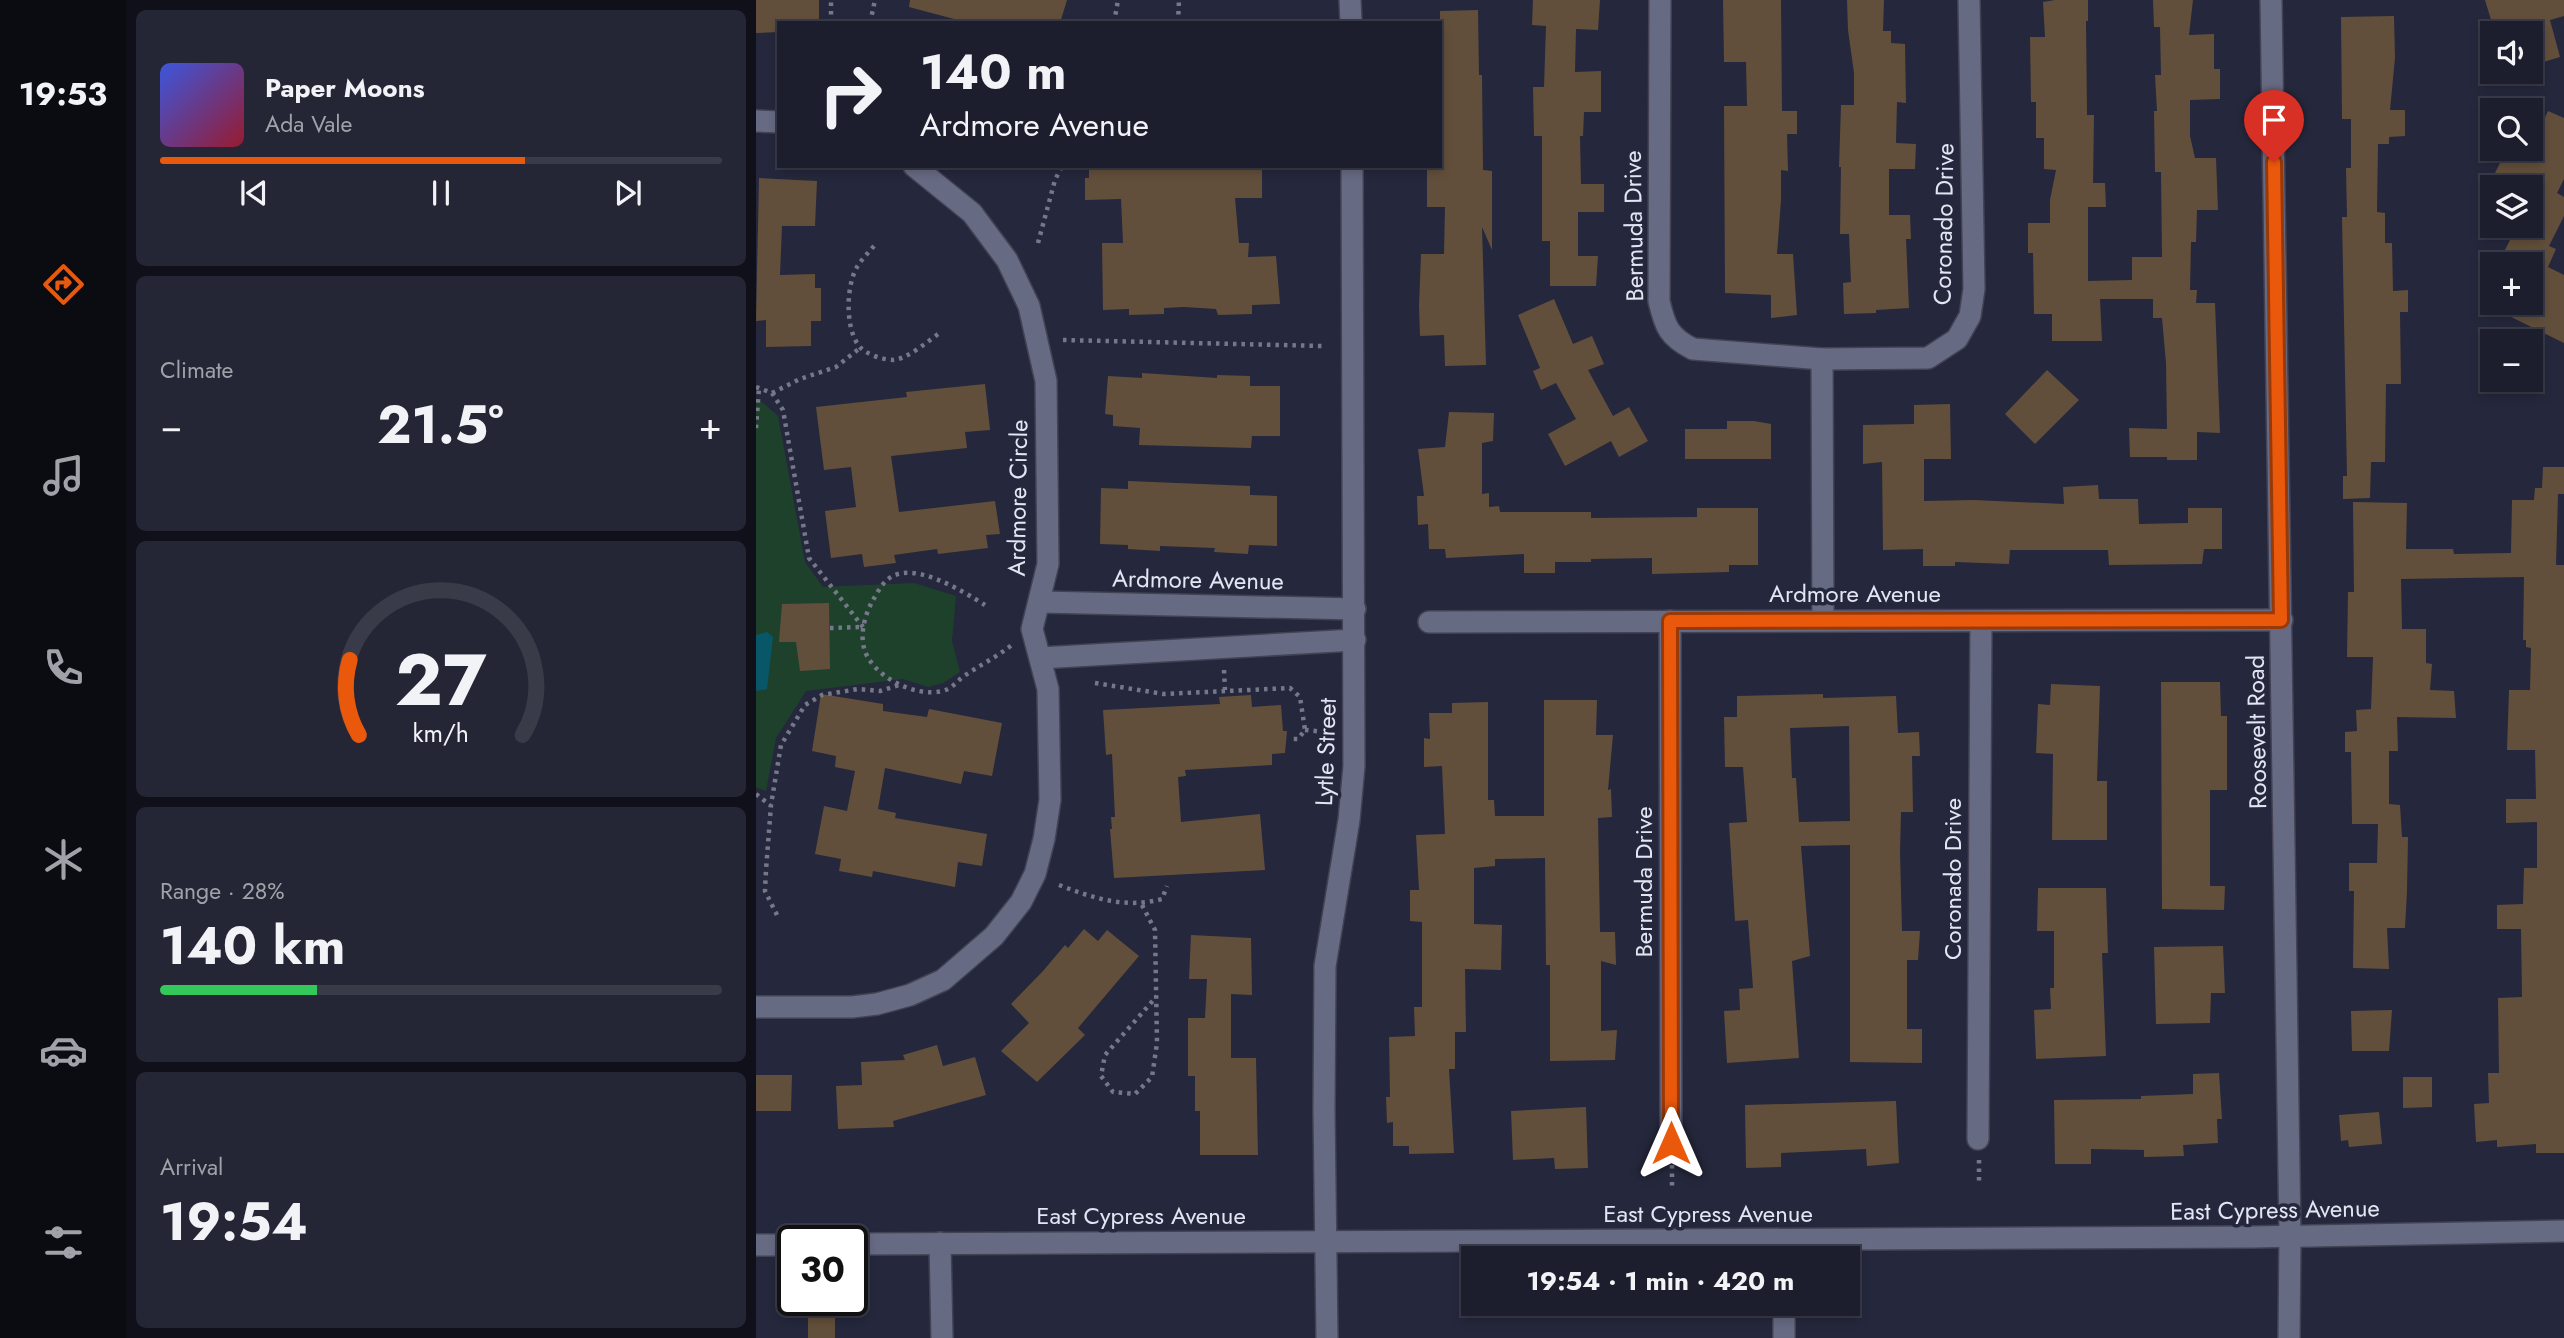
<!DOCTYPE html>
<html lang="en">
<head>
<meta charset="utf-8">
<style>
  :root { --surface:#1c1d2d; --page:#252635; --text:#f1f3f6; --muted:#a0a2aa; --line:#3a3b49; --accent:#ea580c }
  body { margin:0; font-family:Jost,sans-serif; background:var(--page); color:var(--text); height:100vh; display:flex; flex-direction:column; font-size:26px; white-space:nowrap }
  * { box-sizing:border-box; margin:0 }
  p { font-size:23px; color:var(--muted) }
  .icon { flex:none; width:38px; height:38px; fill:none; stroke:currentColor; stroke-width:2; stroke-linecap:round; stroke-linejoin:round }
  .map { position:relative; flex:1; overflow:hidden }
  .details { display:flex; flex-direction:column; gap:10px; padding:10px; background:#0f1019; width:630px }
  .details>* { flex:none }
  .hud { position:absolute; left:21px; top:21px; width:665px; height:147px; border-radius:0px; box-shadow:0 4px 10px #0003,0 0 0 2px var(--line); background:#1c1d2d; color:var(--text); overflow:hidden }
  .controls { position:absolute; left:1724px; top:21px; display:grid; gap:14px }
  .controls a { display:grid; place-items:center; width:63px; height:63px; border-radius:0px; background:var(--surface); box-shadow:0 4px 10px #0003,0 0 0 2px var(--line); font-size:35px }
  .speed { position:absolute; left:21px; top:1225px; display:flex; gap:14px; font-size:35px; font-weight:700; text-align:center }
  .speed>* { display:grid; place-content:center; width:91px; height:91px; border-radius:50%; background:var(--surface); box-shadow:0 4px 10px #0003,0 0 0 2px var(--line); line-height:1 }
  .speed .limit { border:4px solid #111; border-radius:10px; background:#fff; color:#111 }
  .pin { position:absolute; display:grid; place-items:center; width:60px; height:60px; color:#fff; margin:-72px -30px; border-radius:50% 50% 50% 0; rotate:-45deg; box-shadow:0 0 7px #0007 }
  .pin .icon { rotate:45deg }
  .me { position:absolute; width:77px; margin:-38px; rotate:0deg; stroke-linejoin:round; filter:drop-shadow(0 0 5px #0008) }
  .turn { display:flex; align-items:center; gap:24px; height:147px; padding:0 28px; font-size:32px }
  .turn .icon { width:91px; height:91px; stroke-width:2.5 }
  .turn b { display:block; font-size:49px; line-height:60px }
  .big { font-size:52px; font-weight:700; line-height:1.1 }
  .details .tile { flex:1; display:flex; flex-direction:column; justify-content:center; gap:10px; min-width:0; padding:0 24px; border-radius:10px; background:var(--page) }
  .details .dial { align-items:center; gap:0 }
  .dial svg { height:182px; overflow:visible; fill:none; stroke:var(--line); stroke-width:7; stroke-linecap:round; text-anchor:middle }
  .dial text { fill:var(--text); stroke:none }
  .song { display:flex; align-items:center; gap:21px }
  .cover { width:84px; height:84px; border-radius:10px; background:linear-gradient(135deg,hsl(230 70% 55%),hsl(350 70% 35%)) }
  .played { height:7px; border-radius:4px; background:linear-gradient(90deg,var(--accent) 65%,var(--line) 65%) }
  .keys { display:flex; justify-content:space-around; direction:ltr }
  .heat { display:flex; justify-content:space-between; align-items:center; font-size:38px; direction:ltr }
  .charge { height:10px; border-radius:5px; background:linear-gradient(90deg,#34c759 28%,var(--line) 0) }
  .trip { position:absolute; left:705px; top:1246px; width:399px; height:70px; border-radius:0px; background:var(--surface); box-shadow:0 4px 10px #0003,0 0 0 2px var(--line); font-weight:700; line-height:70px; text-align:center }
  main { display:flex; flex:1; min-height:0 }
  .tab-bar { display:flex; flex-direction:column; width:126px; justify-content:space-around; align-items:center; background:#0b0c12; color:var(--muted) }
  .tab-bar .icon { width:49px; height:49px }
  .tab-bar .active { color:var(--accent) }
  .tab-bar b { font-size:32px; color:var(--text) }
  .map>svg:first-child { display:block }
  .green { fill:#1e412c }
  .water { fill:#085769 }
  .building { fill:#624f3b; fill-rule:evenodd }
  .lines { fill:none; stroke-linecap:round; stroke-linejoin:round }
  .street-casing { stroke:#424254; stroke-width:24 }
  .secondary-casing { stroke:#424254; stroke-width:24 }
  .path { stroke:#76788a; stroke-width:4.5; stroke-dasharray:3.5 5; stroke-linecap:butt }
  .street { stroke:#676a83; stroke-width:21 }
  .secondary { stroke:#676a83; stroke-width:21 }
  .route-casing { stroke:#983908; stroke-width:18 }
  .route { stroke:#ea580c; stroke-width:12 }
  .labels { text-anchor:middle; stroke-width:7; stroke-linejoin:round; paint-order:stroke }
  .street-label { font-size:24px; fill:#e3e5f3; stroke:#25273c }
</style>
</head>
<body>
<main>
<nav class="tab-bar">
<b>19:53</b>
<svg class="icon active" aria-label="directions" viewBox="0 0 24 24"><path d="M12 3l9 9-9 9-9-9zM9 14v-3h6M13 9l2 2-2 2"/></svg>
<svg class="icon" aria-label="music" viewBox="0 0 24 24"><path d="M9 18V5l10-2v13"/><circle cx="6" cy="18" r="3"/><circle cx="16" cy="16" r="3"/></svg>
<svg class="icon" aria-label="phone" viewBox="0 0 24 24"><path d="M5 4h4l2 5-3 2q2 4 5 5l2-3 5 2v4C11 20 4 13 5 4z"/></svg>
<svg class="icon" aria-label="climate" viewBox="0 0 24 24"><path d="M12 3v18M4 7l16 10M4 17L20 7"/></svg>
<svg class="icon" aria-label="car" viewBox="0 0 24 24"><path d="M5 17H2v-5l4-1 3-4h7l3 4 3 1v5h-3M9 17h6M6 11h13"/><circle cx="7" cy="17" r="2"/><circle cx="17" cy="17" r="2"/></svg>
<svg class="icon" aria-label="filters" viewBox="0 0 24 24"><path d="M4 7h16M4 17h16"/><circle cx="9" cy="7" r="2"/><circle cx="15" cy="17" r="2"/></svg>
</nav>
<section class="details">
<div class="tile">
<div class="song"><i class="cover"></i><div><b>Paper Moons</b><p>Ada Vale</p></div></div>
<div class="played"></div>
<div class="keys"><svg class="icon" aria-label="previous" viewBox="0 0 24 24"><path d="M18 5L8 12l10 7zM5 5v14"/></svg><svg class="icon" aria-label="pause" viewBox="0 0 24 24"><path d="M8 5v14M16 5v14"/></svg><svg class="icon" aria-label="next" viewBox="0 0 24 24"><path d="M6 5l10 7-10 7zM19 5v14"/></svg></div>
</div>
<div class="tile"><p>Climate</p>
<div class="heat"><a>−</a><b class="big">21.5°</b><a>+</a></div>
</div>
<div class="tile dial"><svg viewBox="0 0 100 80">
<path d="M14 69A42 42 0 1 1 86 69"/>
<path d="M14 69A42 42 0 0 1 10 36" stroke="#ea580c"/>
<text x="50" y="56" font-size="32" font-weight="700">27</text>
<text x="50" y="72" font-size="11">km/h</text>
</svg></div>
<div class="tile"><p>Range · 28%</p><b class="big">140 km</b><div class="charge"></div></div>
<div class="tile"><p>Arrival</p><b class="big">19:54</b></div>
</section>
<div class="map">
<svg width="1808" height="1338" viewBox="0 0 1808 1338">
  <rect width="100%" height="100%" fill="#25273c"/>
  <!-- green -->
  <polygon class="green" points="0,400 6,402 22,416 49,562 67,587 158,583 200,596 196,641 204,672 187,683 172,687 147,679 50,691 20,738 10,791 0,787"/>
  <!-- water -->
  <polygon class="water" points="11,632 17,637 11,689 0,691 0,635"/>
  <!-- building -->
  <g class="building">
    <polygon points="0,0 63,0 63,23 23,23 23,32 0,33"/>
    <polygon points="154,0 311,0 304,23 213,23 153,7"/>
    <polygon points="777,0 844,0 842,30 820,29 819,72 845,71 845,112 828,112 827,136 824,136 825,184 848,184 848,212 822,212 822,256 842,256 840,286 794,286 794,241 786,241 786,136 778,136 777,87 788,87 790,26 776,25"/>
    <polygon points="967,0 1025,0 1026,111 1041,111 1041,134 1031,134 1032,171 1025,170 1025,200 1021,254 1037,254 1041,315 1015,318 1015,295 969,293 968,106 991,106 990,62 968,62"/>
    <polygon points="1091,0 1128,0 1127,31 1135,31 1135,43 1149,44 1150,103 1141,102 1140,143 1160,144 1159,169 1133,169 1133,215 1154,215 1155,239 1150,239 1153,308 1120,310 1120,313 1088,314 1087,283 1095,282 1093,234 1084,234 1085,167 1083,167 1085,105 1098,105 1098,73 1092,30"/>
    <polygon points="1299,0 1332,0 1332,21 1330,21 1331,115 1338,115 1337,183 1349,183 1350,207 1332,207 1332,281 1376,280 1376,257 1406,257 1405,172 1399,172 1398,111 1401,111 1399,75 1405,75 1404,27 1398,27 1397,0 1437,0 1433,35 1458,34 1458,69 1464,69 1464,99 1434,100 1434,136 1439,158 1460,158 1462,210 1441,210 1440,242 1435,242 1434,290 1441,290 1440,303 1459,303 1464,433 1441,432 1441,460 1411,460 1411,457 1374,457 1373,428 1411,429 1410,363 1406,318 1397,318 1397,299 1344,299 1346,341 1296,341 1296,314 1278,314 1277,253 1272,253 1272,223 1294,223 1294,200 1300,170 1288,169 1288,138 1280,138 1280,102 1275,102 1274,37 1289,37 1287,2"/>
    <polygon points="1729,0 1808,0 1808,16 1794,20 1804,57 1774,66 1774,33 1739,33"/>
    <polygon points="722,10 723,75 726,75 727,170 736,171 736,250 726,227 730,365 689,366 688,335 664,336 663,306 665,254 688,254 689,207 671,207 671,166 684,166 684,106 687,106 687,69 684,69 684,11"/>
    <polygon points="1638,16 1639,58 1634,110 1649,110 1649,136 1633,137 1633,144 1622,144 1621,212 1629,213 1629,243 1636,243 1637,291 1652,290 1652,312 1644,312 1645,384 1630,384 1629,462 1615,462 1614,498 1587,499 1587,476 1591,476 1586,217 1591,217 1590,168 1595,168 1595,119 1586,119 1585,17"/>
    <polygon points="1792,111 1808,118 1808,179 1801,193 1808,197 1808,216 1793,246 1800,249 1792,267 1808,275 1808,343 1727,303 1774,303 1774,264 1742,264 1761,226 1774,226 1776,195 1774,187 1762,187 1738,175 1751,149 1770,157"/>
    <polygon points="333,166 506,166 506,198 479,198 483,243 493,243 492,257 520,256 524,304 496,305 496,314 462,315 460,309 428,307 408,308 408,314 373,315 373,309 347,310 346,243 367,243 365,199 329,200 329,178 333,178"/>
    <polygon points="3,178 61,181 59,226 26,226 24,275 59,274 59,288 65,288 65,321 55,321 55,346 10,347 10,320 0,321"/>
    <polygon points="798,299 817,344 836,336 848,364 832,370 857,416 873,407 892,441 863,457 855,441 809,466 792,434 820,419 800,383 785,390 777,371 784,368 762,315"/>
    <polygon points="1291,370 1323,400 1279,444 1249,414"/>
    <polygon points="386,373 461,378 461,375 494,376 494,386 524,386 524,436 496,436 495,448 383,445 384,428 357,426 357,415 349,414 352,376 386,378"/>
    <polygon points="229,384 234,430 209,432 211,448 135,456 143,512 239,501 244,534 230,535 232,548 182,554 181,549 138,555 140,563 108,567 106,554 75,558 69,511 100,507 95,467 68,470 60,407 151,397 150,392"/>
    <polygon points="1194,404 1195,459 1168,459 1168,501 1218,500 1308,504 1307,487 1342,485 1343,499 1382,499 1383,524 1432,523 1432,508 1466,508 1466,549 1448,549 1446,564 1353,565 1352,550 1254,550 1253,564 1199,562 1199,566 1167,566 1167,549 1127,550 1126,462 1107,464 1107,425 1158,424 1158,405"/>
    <polygon points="693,412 738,413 737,441 726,443 726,494 733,493 733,507 743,506 744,512 835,512 835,518 941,517 941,508 1002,508 1002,565 973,565 973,572 896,574 896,558 835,559 835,562 799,562 799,573 768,573 768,554 690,558 689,549 673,549 672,524 662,525 661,496 668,496 662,449 689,447"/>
    <polygon points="971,421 998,421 1015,424 1015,459 929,459 929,429 971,429"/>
    <polygon points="1787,467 1808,467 1808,494 1802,494 1800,565 1808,565 1808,1153 1780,1153 1780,1144 1741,1147 1741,1140 1720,1142 1718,1104 1733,1103 1732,1073 1743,1073 1742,998 1766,997 1765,929 1741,929 1741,905 1767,904 1768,868 1781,868 1781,822 1750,823 1750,799 1780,799 1779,750 1751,750 1753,690 1774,690 1775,648 1770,647 1770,640 1767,640 1768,577 1645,579 1646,629 1670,629 1670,663 1676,664 1674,690 1698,691 1700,718 1641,717 1642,751 1633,751 1633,804 1644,805 1646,837 1652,837 1651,891 1649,928 1631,928 1633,969 1597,968 1598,891 1593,891 1593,863 1621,863 1622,824 1596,824 1595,752 1589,752 1589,732 1601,731 1600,710 1615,709 1617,657 1591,657 1592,592 1598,592 1597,502 1651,503 1650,549 1697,549 1698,554 1755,553 1756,500 1778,500 1779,488 1786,488"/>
    <polygon points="372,481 494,486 494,495 521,496 521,546 493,545 492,554 458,552 459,548 404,546 404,551 372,549 372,545 344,544 345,488 372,489"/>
    <polygon points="73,603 74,669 44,671 40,642 23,642 26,604"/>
    <polygon points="1405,682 1464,682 1465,716 1471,716 1471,790 1454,790 1454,886 1469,886 1468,910 1406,909"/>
    <polygon points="1295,684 1344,686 1341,781 1351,781 1351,840 1296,840 1297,754 1280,753 1282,704 1294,705"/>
    <polygon points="65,694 127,704 127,711 171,717 173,709 246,723 236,776 208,771 205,784 129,768 122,809 140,813 139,818 231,834 226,866 202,862 199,887 117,871 116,877 83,871 85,859 59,854 68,806 91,811 99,771 79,767 80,756 56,751"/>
    <path d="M1067 694V698L1140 696 1142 733 1163 732 1164 756H1156L1157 812H1145L1144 852 1146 931H1164L1162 960H1151V1029H1166V1063L1094 1062V845L1045 846 1054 956 1036 961 1043 1058 971 1063 968 1011 984 1010 983 989 997 988 992 920 979 921 973 823 991 822 987 767H969L968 717H981V696ZM1093 726 1094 821 1043 822 1040 778H1036L1034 728Z"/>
    <polygon points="495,695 496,707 525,705 527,731 531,731 529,753 516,754 516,765 429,770 430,776 422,777 425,822 504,814 509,870 358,878 354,829 356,829 355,817 359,817 356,754 350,755 347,710 464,704 463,697"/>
    <polygon points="788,700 841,700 840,735 857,735 852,790 855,789 856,817 842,818 844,932 859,932 860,965 845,961 845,1031 861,1030 859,1060 794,1061 794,965 790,965 789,858 739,859 739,866 718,868 718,924 746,925 745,970 709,969 710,1032 699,1032 699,1069 693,1069 698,1153 653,1154 653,1146 637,1146 637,1122 631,1123 630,1097 634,1097 633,1037 659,1036 658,1007 666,1007 666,922 654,921 654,890 663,890 660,835 689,834 686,766 668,767 668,738 674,739 673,713 696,713 696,703 732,702 732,800 738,800 739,816 788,816"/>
    <polygon points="1282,888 1350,888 1352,953 1346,953 1350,1056 1280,1059 1278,1010 1295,1009 1294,988 1298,988 1298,931 1281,931"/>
    <polygon points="328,929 342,941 351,930 383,956 322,1028 329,1035 281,1082 245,1051 273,1023 255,1004 287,971 309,945 312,948"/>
    <polygon points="435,935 495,938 496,995 475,994 475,1058 500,1058 502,1155 444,1155 444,1111 439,1111 439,1076 432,1076 432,1018 449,1018 451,979 433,979"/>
    <polygon points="1467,946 1469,993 1455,993 1454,1023 1400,1024 1398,947"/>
    <polygon points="1636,1010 1633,1051 1596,1051 1595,1011"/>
    <polygon points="181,1045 187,1066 219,1057 230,1095 137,1121 138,1127 82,1129 80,1086 106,1085 105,1062 149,1060 147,1055"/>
    <polygon points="1463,1073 1466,1119 1461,1119 1462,1143 1427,1145 1428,1156 1388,1157 1388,1150 1335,1149 1335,1164 1299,1164 1298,1100 1385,1099 1385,1096 1437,1094 1437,1074"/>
    <polygon points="0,1075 36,1075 35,1111 0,1111"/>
    <polygon points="1647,1077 1676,1077 1676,1107 1647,1108"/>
    <polygon points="1140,1101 1143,1163 1111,1166 1110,1149 1025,1153 1025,1167 990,1168 989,1105"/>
    <polygon points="830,1107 832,1168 799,1169 798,1158 757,1160 755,1111"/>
    <polygon points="1623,1112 1626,1144 1593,1147 1592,1140 1585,1141 1583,1115"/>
    <rect x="52" y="1316" width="27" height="22"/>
  </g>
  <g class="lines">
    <defs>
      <g id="street">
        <polyline points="594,0 595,23"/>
        <path d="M904 0 903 301C909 327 913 337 937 349L1066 359 1172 358 1201 339 1214 316 1218 289 1213 0"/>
        <polyline points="1515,0 1534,1236 1533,1338"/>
        <polyline points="0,121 23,122"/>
        <polyline points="1066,359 1067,620"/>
        <polyline points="284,602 599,609"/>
        <polyline points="914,621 915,1143"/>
        <polyline points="673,622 1526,620"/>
        <polyline points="284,658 599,640"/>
        <polyline points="0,1007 96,1007 121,1004 154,995 187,980 238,936 265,902 279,874 288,839 294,800 292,689 276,629 292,564 290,381 273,306 251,260 216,213 158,166"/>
        <polyline points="1222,1139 1225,621"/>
        <polyline points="1027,1240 1027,1258"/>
        <polyline points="1028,1304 1028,1338"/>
        <polyline points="571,1338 568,1110 569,966 593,820 598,766 596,166"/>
      </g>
      <g id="secondary">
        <polyline points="184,1243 186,1338"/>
        <polyline points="96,1244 1498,1237 1808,1231"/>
        <polyline points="0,1245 37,1245"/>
      </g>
    </defs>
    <!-- street casing -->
    <use href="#street" class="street-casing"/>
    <!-- secondary casing -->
    <use href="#secondary" class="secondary-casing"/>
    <!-- path -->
    <g class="path">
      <polyline points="75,23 75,0"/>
      <polyline points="114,23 119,0"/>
      <polyline points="358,23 362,0"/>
      <polyline points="422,23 423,0"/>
      <polyline points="282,243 299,180 306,166"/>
      <path d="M118 246C112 253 105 260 101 267 90 286 89 328 103 346 109 354 127 360 138 360 153 358 172 341 185 332"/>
      <polyline points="307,340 567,346"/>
      <polyline points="0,387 16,393 27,410 53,558 107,627"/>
      <polyline points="16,393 44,379 80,367 104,348"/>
      <polyline points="0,428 3,388"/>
      <path d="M229 605C208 592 155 558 131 580 125 585 120 595 116 602 109 615 104 633 108 648 115 676 160 698 186 691 196 689 200 682 208 676 224 665 241 657 257 644"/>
      <polyline points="74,628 106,627"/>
      <polyline points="468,670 469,690"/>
      <polyline points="339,683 408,694 534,688 544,697 549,730 542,739 535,739"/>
      <polyline points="549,730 569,732"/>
      <polyline points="0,794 14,805"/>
      <path d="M303 885C337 898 369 909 406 899L411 886"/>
      <polyline points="386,905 399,930 401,1043 396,1077 379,1094 357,1092 345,1076 349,1055 401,996"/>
      <polyline points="21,915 9,891 10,870 15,805 25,745 49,705 66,695 102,689 124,691 143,685"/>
      <polyline points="1223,1160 1223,1184"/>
      <polyline points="916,1165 916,1187"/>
    </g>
    <!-- street -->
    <use href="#street" class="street"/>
    <!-- secondary -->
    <use href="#secondary" class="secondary"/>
  </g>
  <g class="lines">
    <defs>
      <polyline id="route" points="915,1143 914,621 1525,620 1518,162"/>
    </defs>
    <!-- route casing -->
    <use href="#route" class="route-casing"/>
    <!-- route -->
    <use href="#route" class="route"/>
  </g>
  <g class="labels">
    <!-- street labels -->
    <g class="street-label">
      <text transform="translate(1188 224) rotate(-89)" y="8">Coronado Drive</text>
      <text transform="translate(878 226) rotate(-91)" y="8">Bermuda Drive</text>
      <text transform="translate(262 498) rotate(-89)" y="8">Ardmore Circle</text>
      <text transform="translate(442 580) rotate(1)" y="8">Ardmore Avenue</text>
      <text x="1099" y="602">Ardmore Avenue</text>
      <text transform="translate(1501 732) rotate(-91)" y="8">Roosevelt Road</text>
      <text transform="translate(570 752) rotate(-88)" y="8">Lytle Street</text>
      <text transform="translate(1197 879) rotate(-90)" y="8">Coronado Drive</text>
      <text transform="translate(888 882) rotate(-90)" y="8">Bermuda Drive</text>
      <text transform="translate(1519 1210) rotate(-1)" y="8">East Cypress Avenue</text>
      <text x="952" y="1222">East Cypress Avenue</text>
      <text x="385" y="1224">East Cypress Avenue</text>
    </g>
  </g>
</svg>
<div class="controls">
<a><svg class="icon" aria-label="sound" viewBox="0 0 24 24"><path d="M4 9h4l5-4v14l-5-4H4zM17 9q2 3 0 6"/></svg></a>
<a><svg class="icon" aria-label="search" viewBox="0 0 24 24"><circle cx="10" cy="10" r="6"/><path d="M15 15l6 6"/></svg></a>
<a><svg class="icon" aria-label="layers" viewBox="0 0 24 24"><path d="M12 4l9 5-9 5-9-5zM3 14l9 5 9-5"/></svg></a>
<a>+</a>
<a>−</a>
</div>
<div class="speed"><div class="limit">30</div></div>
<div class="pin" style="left:1518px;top:162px;background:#d93025"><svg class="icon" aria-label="arrive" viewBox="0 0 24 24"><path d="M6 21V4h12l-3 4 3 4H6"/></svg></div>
<svg class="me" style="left:915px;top:1143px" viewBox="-20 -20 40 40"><path d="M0-17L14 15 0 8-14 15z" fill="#ea580c" stroke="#fff" stroke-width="4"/></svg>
<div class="trip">19:54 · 1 min · 420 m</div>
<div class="hud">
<div class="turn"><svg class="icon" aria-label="right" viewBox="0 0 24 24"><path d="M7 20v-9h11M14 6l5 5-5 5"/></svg><div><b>140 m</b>Ardmore Avenue</div></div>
</div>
</div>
</main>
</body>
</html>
